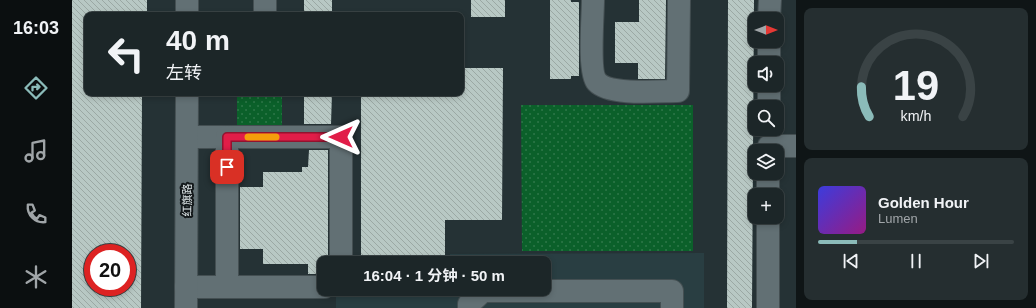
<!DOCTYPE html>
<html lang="zh">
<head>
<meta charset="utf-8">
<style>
  :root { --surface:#1c2628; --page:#252e30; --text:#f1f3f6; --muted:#a0a5a8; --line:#3a4345; --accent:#8bbbb9 }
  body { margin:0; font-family:Helvetica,"Noto Sans SC",sans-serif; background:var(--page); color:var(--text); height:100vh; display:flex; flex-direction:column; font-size:15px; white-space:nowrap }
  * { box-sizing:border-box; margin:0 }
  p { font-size:13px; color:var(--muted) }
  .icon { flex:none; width:22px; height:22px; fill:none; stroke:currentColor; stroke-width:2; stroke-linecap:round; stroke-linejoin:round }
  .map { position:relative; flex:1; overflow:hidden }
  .side { display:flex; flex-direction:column; gap:8px; padding:8px; background:#0f1516; width:240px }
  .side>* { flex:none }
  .guide { position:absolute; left:12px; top:12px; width:380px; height:84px; border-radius:8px; box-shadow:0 2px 6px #0003,0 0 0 1px var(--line); background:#1c2628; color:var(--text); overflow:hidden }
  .needle { width:26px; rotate:90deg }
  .buttons { position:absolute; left:676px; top:12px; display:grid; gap:8px }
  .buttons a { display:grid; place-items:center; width:36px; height:36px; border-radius:8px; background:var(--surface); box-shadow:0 2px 6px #0003,0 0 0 1px var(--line); font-size:20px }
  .speed { position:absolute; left:12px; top:244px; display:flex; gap:8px; font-size:20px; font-weight:700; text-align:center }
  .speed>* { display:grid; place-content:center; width:52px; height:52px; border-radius:50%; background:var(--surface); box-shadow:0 2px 6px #0003,0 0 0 1px var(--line); line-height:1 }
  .speed .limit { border:6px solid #d22; background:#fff; color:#111 }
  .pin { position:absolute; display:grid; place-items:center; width:34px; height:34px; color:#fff; margin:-17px; border-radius:8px; box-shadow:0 2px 6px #0006 }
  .me { position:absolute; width:44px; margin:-22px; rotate:270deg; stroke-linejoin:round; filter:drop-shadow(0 0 3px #0008) }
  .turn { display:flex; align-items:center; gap:14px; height:84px; padding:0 16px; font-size:18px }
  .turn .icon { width:52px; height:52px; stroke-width:2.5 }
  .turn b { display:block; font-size:28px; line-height:34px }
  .side .card { flex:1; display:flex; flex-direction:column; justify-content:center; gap:6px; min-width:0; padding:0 14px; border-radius:8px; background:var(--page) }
  .side .dial { align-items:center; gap:0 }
  .dial svg { height:104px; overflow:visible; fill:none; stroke:var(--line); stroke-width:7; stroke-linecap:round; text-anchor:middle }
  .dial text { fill:var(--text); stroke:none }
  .song { display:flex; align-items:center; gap:12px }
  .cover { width:48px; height:48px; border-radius:6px; background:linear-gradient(135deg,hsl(240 70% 55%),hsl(310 70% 35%)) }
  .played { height:4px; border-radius:2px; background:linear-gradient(90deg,var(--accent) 20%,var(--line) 20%) }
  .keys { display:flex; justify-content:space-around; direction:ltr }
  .trip { position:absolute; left:245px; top:256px; width:234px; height:40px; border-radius:8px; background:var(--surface); box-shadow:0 2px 6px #0003,0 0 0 1px var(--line); font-weight:700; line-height:40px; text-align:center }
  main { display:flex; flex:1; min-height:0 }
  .tab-bar { display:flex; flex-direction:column; width:72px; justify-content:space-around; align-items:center; background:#0b0f10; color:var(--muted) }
  .tab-bar .icon { width:28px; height:28px }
  .tab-bar .selected { color:var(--accent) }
  .tab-bar b { font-size:18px; color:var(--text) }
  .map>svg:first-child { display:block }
  .built { fill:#293e42 }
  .grass { fill:url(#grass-dots) }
  .building { fill:url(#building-back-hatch); fill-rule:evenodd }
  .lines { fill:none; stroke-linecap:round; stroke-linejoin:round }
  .minor-casing { stroke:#444f52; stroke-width:24 }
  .minor { stroke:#627074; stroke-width:22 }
  .route-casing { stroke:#92132f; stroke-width:10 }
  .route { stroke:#e11d48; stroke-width:7 }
  .slow { stroke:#f59e0b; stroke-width:7 }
  .labels { text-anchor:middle; stroke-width:4; stroke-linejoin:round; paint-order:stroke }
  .street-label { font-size:11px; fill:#e1e9eb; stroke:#13181a }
</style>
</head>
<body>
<main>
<nav class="tab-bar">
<b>16:03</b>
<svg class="icon selected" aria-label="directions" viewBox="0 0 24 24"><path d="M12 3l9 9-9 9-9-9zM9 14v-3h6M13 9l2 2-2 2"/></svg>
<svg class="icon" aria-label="music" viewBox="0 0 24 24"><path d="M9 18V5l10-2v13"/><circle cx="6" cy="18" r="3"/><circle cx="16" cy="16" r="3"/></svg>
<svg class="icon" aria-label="phone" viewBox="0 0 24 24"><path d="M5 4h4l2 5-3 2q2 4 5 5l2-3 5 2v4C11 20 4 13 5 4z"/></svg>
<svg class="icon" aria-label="climate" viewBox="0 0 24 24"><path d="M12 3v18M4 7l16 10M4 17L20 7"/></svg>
</nav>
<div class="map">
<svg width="724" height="308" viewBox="0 0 724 308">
  <defs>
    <pattern id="grass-dots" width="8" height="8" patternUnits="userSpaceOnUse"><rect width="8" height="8" fill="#0b602a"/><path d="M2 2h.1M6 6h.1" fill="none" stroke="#2e7749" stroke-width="1.8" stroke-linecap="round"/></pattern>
    <pattern id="building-back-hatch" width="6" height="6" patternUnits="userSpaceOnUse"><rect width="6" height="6" fill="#b8c8c4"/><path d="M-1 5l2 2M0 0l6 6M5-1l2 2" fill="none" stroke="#9ba8a4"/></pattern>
  </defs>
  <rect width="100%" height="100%" fill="#253235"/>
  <!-- built -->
  <polygon class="built" points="632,253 632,308 264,308 264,296 378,296 378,289 472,289 472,263 378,263 378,254"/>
  <!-- grass -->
  <g class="grass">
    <rect x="165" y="93" width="45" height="34"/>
    <polygon points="449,105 621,105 621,251 450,251"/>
  </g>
  <!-- building -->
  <g class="building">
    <path d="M0 0H75V15H15V93H70L69 308H0ZM21 253H55V287H21Z"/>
    <rect x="232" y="0" width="28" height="15"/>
    <rect x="399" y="0" width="34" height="17"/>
    <polygon points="478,0 499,0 499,2 507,2 507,76 499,76 499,79 478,79"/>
    <polygon points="567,0 594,0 593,79 566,79 566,63 543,63 543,22 567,22"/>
    <polygon points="656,0 682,0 680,308 655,308"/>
    <polygon points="389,68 431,68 430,220 373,220 373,263 289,263 289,93 389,93"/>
    <polygon points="232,93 260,93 259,124 232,124"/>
    <polygon points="237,150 256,150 256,263 252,263 252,274 236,274 236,264 191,264 191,249 168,249 168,187 191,187 191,172 230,172 230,167 236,167"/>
  </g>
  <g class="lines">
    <defs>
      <g id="minor">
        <polyline points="193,0 193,15"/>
        <path d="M521 0C521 15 516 72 525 82 538 96 588 91 606 91L607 0"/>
        <polyline points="115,15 115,0"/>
        <polyline points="697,19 698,0"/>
        <polyline points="697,63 697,41"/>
        <polyline points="697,107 697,85"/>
        <polyline points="115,137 269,137 269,263"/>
        <polyline points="155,137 155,287"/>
        <polyline points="697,146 724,146"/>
        <polyline points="696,195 696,173"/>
        <polyline points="114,287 252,287"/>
        <polyline points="114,308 115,93"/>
        <polyline points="397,308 397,304 411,291 600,291 600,308"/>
        <polyline points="696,308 696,217"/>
      </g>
    </defs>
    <!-- minor casing -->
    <use href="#minor" class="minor-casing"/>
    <!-- minor -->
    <use href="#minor" class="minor"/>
  </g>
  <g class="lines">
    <defs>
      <polyline id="route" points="155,167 155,137 269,137"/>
    </defs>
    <!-- route casing -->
    <use href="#route" class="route-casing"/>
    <!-- route -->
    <use href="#route" class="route"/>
    <!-- slow -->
    <polyline class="slow" points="176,137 204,137"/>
  </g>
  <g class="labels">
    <!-- street labels -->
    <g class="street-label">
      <text transform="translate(115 200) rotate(-90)" y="4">红旗路</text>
    </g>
  </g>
</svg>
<div class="buttons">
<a><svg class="needle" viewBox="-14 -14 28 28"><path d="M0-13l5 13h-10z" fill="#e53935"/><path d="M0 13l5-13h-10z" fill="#a0a5a8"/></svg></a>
<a><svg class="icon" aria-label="sound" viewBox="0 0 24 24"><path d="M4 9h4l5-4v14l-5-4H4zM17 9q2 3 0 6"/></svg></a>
<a><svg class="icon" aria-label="search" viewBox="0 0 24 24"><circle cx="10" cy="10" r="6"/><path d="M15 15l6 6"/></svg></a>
<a><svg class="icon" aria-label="layers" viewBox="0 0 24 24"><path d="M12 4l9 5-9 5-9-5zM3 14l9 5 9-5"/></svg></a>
<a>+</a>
</div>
<div class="speed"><div class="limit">20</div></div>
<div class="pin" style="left:155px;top:167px;background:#d93025"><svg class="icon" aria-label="arrive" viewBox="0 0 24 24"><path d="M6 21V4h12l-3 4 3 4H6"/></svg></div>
<svg class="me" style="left:269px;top:137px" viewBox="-20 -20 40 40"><path d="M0-17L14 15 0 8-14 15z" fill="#e11d48" stroke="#fff" stroke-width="4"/></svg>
<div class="trip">16:04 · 1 分钟 · 50 m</div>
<div class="guide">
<div class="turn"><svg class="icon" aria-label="left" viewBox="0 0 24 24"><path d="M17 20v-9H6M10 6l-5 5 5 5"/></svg><div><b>40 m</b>左转</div></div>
</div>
</div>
<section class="side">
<div class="card dial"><svg viewBox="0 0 100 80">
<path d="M14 69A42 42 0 1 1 86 69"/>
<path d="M14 69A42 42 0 0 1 8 46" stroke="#8bbbb9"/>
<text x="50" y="56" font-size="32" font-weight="700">19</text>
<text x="50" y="72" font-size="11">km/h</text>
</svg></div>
<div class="card">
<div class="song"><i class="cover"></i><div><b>Golden Hour</b><p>Lumen</p></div></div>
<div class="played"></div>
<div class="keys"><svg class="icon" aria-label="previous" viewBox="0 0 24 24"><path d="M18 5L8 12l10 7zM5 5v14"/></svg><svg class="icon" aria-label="pause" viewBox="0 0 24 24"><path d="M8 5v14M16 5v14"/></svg><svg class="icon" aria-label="next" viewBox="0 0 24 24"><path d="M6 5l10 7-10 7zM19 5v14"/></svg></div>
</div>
</section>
</main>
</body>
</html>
